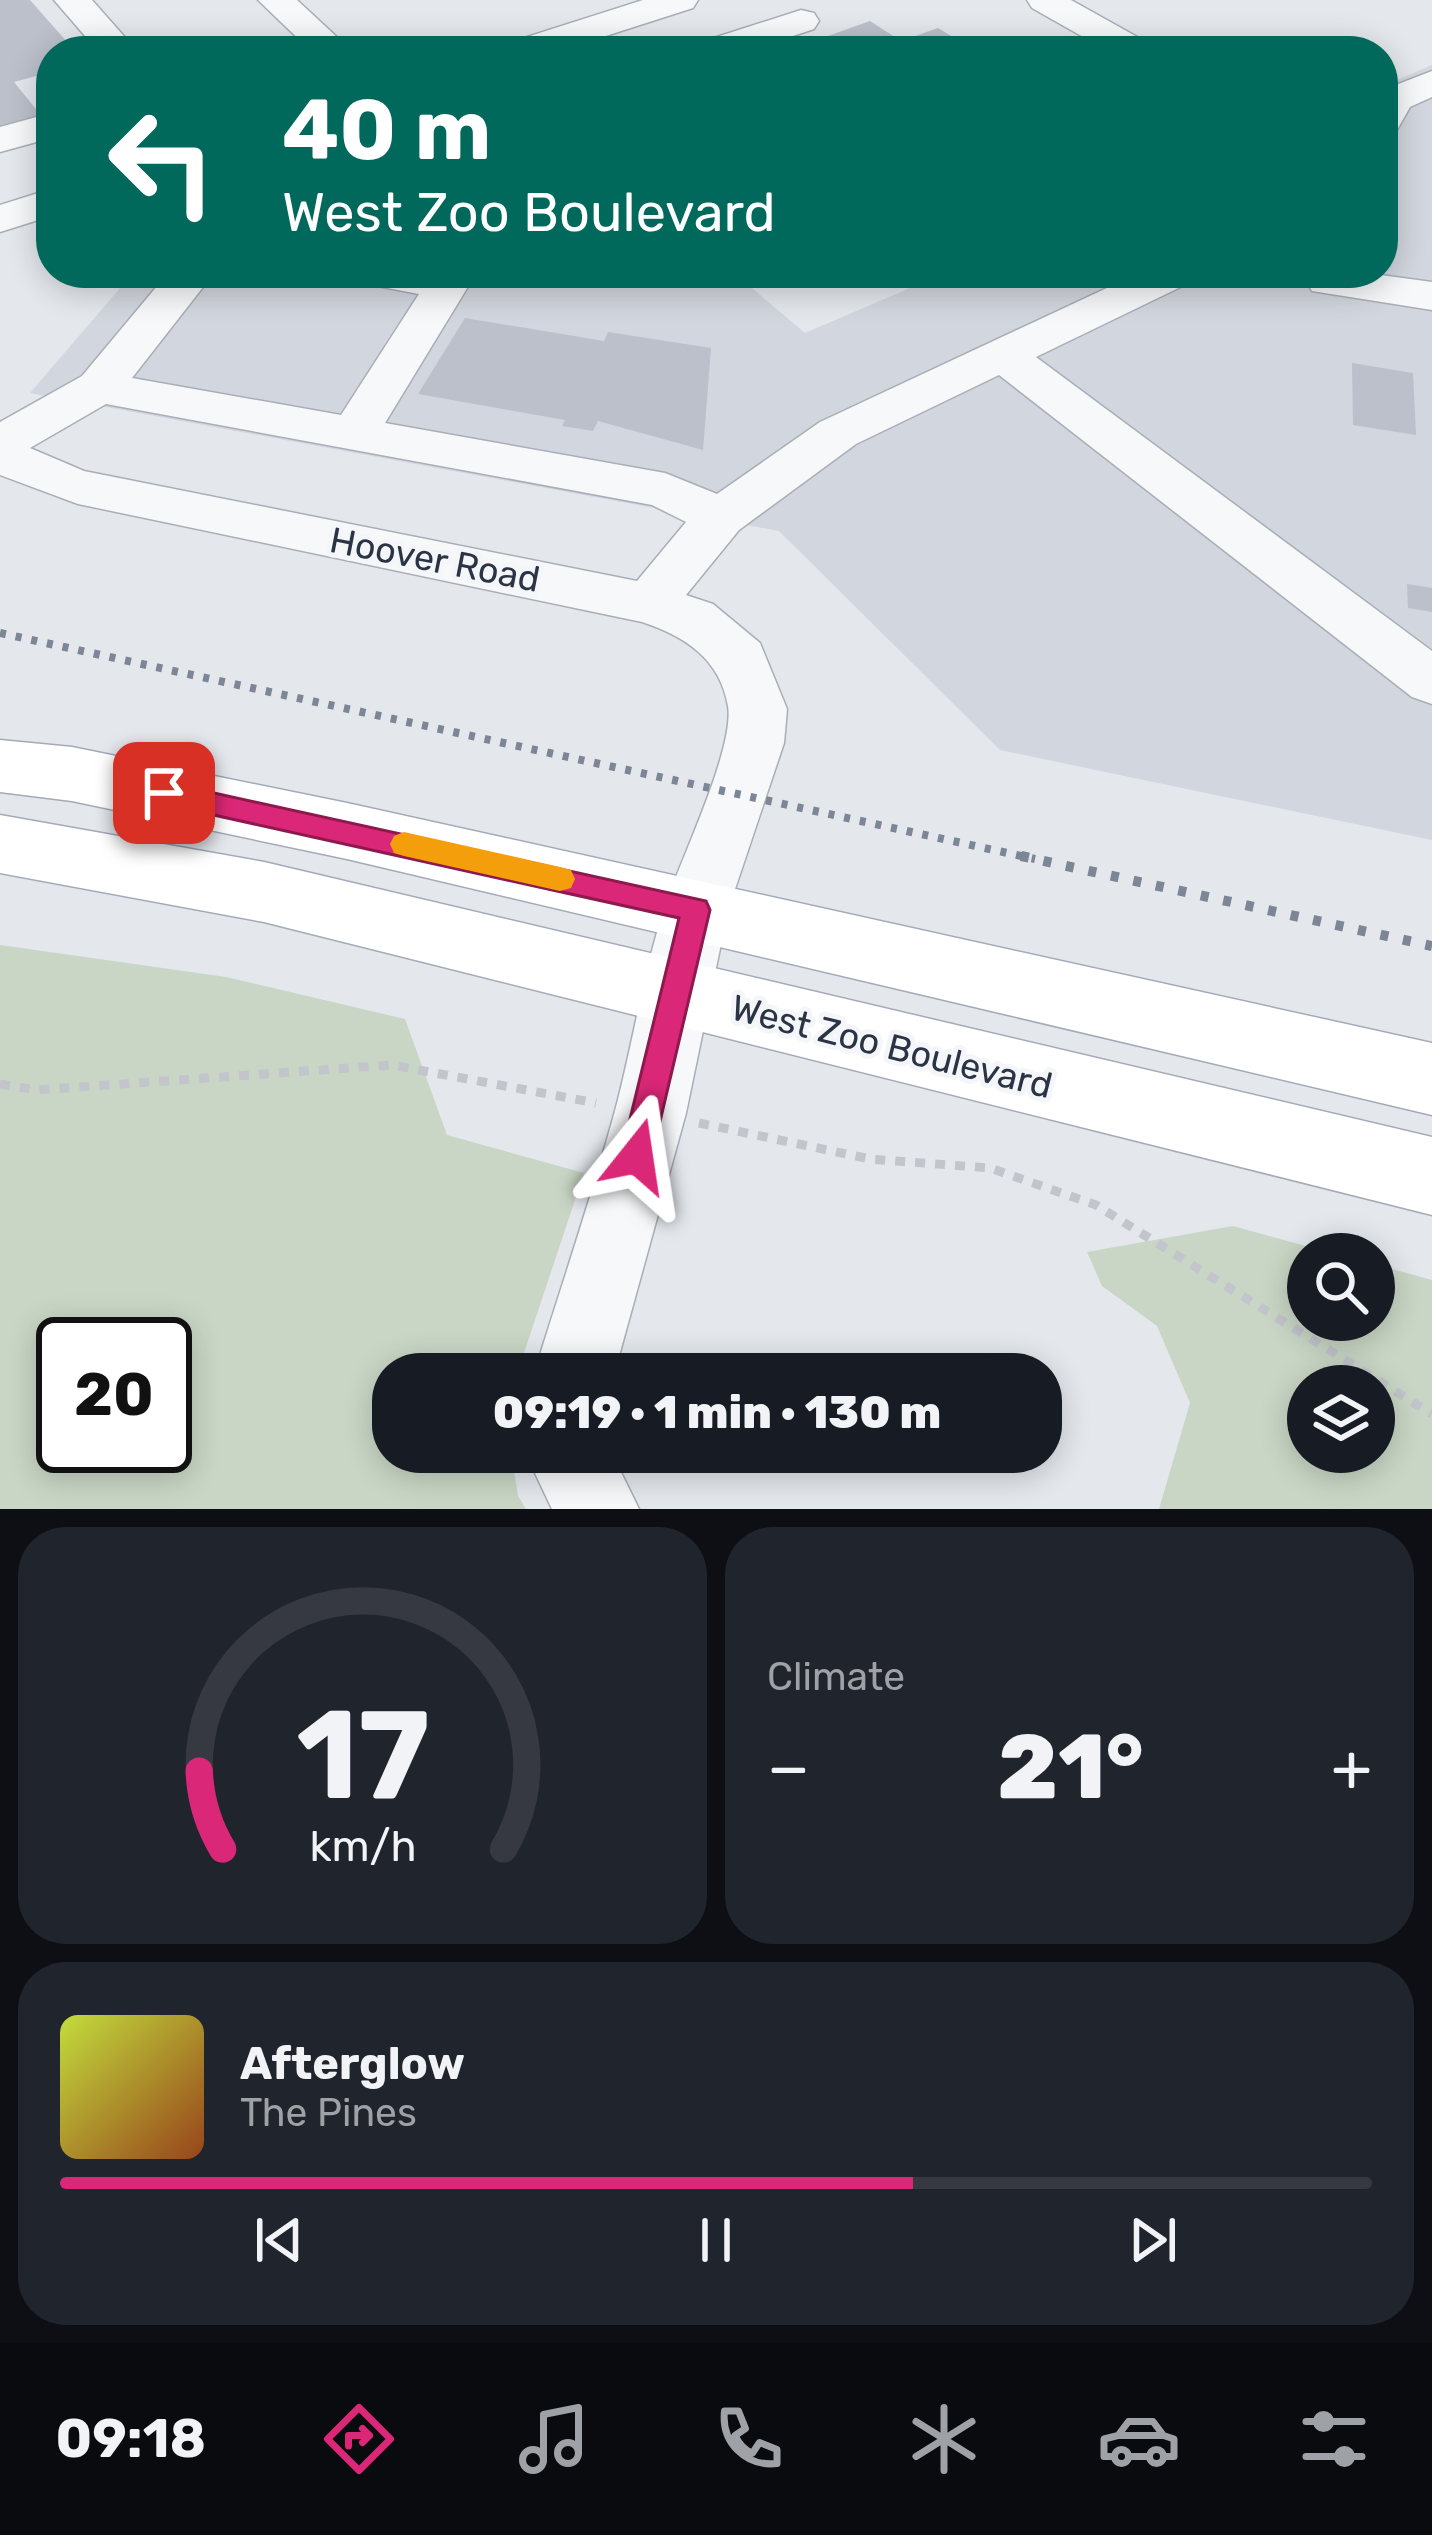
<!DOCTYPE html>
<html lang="en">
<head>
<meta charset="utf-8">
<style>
  :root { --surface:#171b24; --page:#20242c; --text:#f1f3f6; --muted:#9ea1a6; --line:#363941; --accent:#db2777 }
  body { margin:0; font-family:Rubik,sans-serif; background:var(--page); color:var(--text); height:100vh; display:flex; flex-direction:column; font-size:45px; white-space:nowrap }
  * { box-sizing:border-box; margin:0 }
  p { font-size:39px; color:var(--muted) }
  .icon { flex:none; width:66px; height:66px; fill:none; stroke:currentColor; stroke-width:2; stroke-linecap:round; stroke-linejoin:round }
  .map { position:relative; height:1509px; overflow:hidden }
  .panel { display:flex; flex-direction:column; gap:18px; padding:18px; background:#0d0f14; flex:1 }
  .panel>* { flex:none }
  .guide { position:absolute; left:36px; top:36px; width:1362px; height:252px; border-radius:48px; box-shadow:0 6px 30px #0003; background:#00695c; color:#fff; overflow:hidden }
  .buttons { position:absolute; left:1287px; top:1233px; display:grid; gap:24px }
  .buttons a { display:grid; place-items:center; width:108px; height:108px; border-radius:50%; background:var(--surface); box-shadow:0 6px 30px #0003; font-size:60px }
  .speed { position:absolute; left:36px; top:1317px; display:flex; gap:24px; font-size:60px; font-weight:700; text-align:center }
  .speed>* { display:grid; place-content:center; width:156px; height:156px; border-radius:50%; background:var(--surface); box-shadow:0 6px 30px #0003; line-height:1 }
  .speed .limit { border:6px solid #111; border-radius:18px; background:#fff; color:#111 }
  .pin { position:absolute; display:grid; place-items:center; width:102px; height:102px; color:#fff; margin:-51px; border-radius:24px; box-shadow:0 6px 18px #0006 }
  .me { position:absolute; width:132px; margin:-66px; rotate:15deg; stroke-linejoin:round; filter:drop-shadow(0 0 9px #0008) }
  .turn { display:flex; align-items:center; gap:42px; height:252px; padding:0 48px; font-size:54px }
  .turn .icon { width:156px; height:156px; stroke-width:2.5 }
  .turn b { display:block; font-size:84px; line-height:102px }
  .big { font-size:90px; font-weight:800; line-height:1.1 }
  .panel .tile { flex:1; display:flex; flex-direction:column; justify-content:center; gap:18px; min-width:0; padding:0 42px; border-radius:48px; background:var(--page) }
  .panel .dial { align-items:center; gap:0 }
  .dial svg { height:312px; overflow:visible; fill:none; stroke:var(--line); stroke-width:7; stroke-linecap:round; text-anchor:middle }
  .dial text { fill:var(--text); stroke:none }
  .song { display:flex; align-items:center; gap:36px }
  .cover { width:144px; height:144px; border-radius:18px; background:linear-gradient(135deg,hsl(70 70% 55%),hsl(20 70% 35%)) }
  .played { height:12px; border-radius:6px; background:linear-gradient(90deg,var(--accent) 65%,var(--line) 65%) }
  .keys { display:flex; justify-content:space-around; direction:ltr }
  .heat { display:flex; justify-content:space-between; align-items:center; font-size:66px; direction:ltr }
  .panel .tiles { flex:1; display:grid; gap:18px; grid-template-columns:1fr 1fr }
  .tile:last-child { grid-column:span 2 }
  .trip { position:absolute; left:372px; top:1353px; width:690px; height:120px; border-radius:48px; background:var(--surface); box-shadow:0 6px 30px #0003; font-weight:800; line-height:120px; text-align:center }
  .menu { display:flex; height:192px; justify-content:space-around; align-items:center; background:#090b0e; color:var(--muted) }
  .menu .icon { width:84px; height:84px }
  .menu .selected { color:var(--accent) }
  .menu b { font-size:54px; color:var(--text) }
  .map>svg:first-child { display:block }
  .built { fill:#d2d6de }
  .green { fill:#c9d6c5; fill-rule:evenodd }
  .building { fill:#bbc0ca }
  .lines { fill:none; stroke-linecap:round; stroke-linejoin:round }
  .minor-casing { stroke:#a9aeb7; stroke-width:3 }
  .major-casing { stroke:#a3abb8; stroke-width:3 }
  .path { stroke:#c2c5cb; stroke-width:9; stroke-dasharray:10 10; stroke-linecap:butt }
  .minor { fill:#f7f8fa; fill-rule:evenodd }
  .major { fill:#fff; fill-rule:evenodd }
  .rail-far1 { stroke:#7d8696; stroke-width:8; stroke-dasharray:6 10; stroke-linecap:butt }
  .rail { stroke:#7d8696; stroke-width:10; stroke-dasharray:8 15; stroke-linecap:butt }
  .route { fill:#db2777; stroke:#8e194d; stroke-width:3 }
  .slow { fill:#f59e0b }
  .labels { text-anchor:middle; stroke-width:10; stroke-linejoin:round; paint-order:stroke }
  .street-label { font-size:36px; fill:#2b3445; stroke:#f4f6f9 }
</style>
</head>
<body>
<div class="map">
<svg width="1432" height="1509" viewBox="0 0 1432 1509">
  <rect width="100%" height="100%" fill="#e4e7ec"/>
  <!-- built -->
  <polygon class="built" points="1432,65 1432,840 1000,750 779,531 30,393 133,273 734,273 805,333 945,273 1383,273 1383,86"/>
  <!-- green -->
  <g class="green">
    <path d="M0 945 226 977 405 1019 447 1135 584 1173 517 1374H393V1452H511L518 1496 526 1509H0ZM63 1344H165V1446H63Z"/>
    <path d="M1233 1226 1335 1254H1308V1320H1374V1264L1432 1280V1509H1159L1190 1403 1157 1326 1102 1286 1087 1252ZM1308 1386H1374V1452H1308Z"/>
  </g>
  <!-- building -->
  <g class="building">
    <polygon points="0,0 30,0 75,51 51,51 51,72 14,82 44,119 0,132"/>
    <polygon points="870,21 901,41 938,28 976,51 786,51"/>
    <polygon points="465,318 604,341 608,332 711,348 703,450 598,421 593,431 562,426 565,420 418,394"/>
    <polygon points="1352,363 1413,373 1416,435 1353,425"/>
    <polygon points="1407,584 1432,588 1432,612 1408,608"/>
  </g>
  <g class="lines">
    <defs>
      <g id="minor">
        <polygon points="54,0 92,0 137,51 98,51"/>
        <polygon points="258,0 297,0 352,51 311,51"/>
        <polygon points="643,0 698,0 693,8 559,51 502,51 508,43"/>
        <polygon points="1027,0 1071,0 1148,43 1154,51 1108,51 1032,8"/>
        <polygon points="801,10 814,13 819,21 814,29 748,51 692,51 698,43"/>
        <polygon points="1432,71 1432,97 1410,107 1397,130 1383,134 1383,90"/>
        <polygon points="51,113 51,138 0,152 0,127"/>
        <polygon points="51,189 51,216 0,232 0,205"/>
        <path d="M168 273H214L132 378 341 415 419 294 356 282 350 273H453L463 275 469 285 385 423 665 473 717 494 820 422 1139 273H1197L1191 282 1036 357 1432 651V704L1412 697 999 375 856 444 739 530 686 595 713 604 760 643 787 709 784 743 728 910 686 1113 614 1374H534C561 1287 591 1199 615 1111 633 1044 643 973 665 906 680 861 735 748 728 706 720 659 685 636 642 622L78 504 0 475V422L82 376ZM106 404 652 505 686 522 637 581 84 471 30 448Z"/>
        <polygon points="1311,273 1366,273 1432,282 1432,310 1312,291 1306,281"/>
        <polygon points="525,1452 611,1452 639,1509 552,1509"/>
      </g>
      <g id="major">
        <polygon points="0,740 72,747 347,803 1432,1043 1432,1115 347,859 72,801 0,792"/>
        <polygon points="0,815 264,862 1432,1137 1432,1215 264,922 0,873"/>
      </g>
    </defs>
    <!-- minor casing -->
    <use href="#minor" class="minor-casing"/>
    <!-- major casing -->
    <use href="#major" class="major-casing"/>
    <!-- path -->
    <g class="path">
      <polyline points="0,1084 36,1090 392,1065 596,1103"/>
      <polyline points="699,1123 870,1159 990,1168 1096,1205 1432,1414"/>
    </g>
    <!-- minor -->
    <use href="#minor" class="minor"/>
    <!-- major -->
    <use href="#major" class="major"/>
    <!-- rail-far1 -->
    <polyline class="rail-far1" points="0,633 1035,859"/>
    <!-- rail -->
    <polyline class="rail" points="1021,856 1432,946"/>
  </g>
  <!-- route -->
  <polygon class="route" points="164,782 706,901 710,910 649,1168 637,1172 625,1168 621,1156 679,918 164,804 154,801 150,793 154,785"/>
  <!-- slow -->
  <polygon class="slow" points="404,832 560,867 571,870 575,879 571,888 560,891 404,856 394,853 390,844 394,836"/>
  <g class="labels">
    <!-- street labels -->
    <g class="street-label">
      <text transform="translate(435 559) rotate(11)" y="13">Hoover Road</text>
      <text transform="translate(892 1046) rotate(14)" y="13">West Zoo Boulevard</text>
    </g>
  </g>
</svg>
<div class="buttons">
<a><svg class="icon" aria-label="search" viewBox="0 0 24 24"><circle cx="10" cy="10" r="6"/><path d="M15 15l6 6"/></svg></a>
<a><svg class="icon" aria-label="layers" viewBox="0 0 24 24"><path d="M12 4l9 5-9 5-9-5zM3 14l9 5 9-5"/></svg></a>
</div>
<div class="speed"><div class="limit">20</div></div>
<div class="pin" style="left:164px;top:793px;background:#d93025"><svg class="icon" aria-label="arrive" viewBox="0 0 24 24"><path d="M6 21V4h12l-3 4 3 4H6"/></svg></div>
<svg class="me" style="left:637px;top:1156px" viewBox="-20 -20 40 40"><path d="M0-17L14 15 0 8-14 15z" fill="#db2777" stroke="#fff" stroke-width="4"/></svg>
<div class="trip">09:19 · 1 min · 130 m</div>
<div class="guide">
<div class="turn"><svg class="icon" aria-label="left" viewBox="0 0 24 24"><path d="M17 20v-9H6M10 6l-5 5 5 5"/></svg><div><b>40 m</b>West Zoo Boulevard</div></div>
</div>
</div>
<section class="panel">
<div class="tiles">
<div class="tile dial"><svg viewBox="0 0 100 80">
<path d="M14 69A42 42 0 1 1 86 69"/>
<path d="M14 69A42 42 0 0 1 8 49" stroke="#db2777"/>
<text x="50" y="56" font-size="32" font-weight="700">17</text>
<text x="50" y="72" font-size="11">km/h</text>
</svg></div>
<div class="tile"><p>Climate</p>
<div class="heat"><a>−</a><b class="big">21°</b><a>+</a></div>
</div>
<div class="tile">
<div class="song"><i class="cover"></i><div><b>Afterglow</b><p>The Pines</p></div></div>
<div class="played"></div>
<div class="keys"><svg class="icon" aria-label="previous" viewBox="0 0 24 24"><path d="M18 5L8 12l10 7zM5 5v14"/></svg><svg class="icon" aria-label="pause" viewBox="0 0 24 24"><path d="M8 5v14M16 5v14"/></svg><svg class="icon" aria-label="next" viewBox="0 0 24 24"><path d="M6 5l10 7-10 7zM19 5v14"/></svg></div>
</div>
</div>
</section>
<nav class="menu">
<b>09:18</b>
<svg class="icon selected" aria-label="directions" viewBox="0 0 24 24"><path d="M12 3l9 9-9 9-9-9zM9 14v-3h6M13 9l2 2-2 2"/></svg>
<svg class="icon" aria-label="music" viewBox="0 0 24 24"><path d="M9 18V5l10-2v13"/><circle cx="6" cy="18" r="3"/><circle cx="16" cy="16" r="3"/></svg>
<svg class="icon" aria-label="phone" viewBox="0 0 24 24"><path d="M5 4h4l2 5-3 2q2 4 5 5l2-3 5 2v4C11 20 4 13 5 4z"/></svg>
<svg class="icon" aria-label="climate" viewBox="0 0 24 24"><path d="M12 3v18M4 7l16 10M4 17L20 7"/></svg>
<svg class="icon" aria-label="car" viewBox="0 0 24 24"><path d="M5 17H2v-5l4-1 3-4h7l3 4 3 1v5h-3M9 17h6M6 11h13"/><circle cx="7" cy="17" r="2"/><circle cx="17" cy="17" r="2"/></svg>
<svg class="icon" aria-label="filters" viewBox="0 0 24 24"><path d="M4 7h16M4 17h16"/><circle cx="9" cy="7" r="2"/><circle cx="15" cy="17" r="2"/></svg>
</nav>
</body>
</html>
